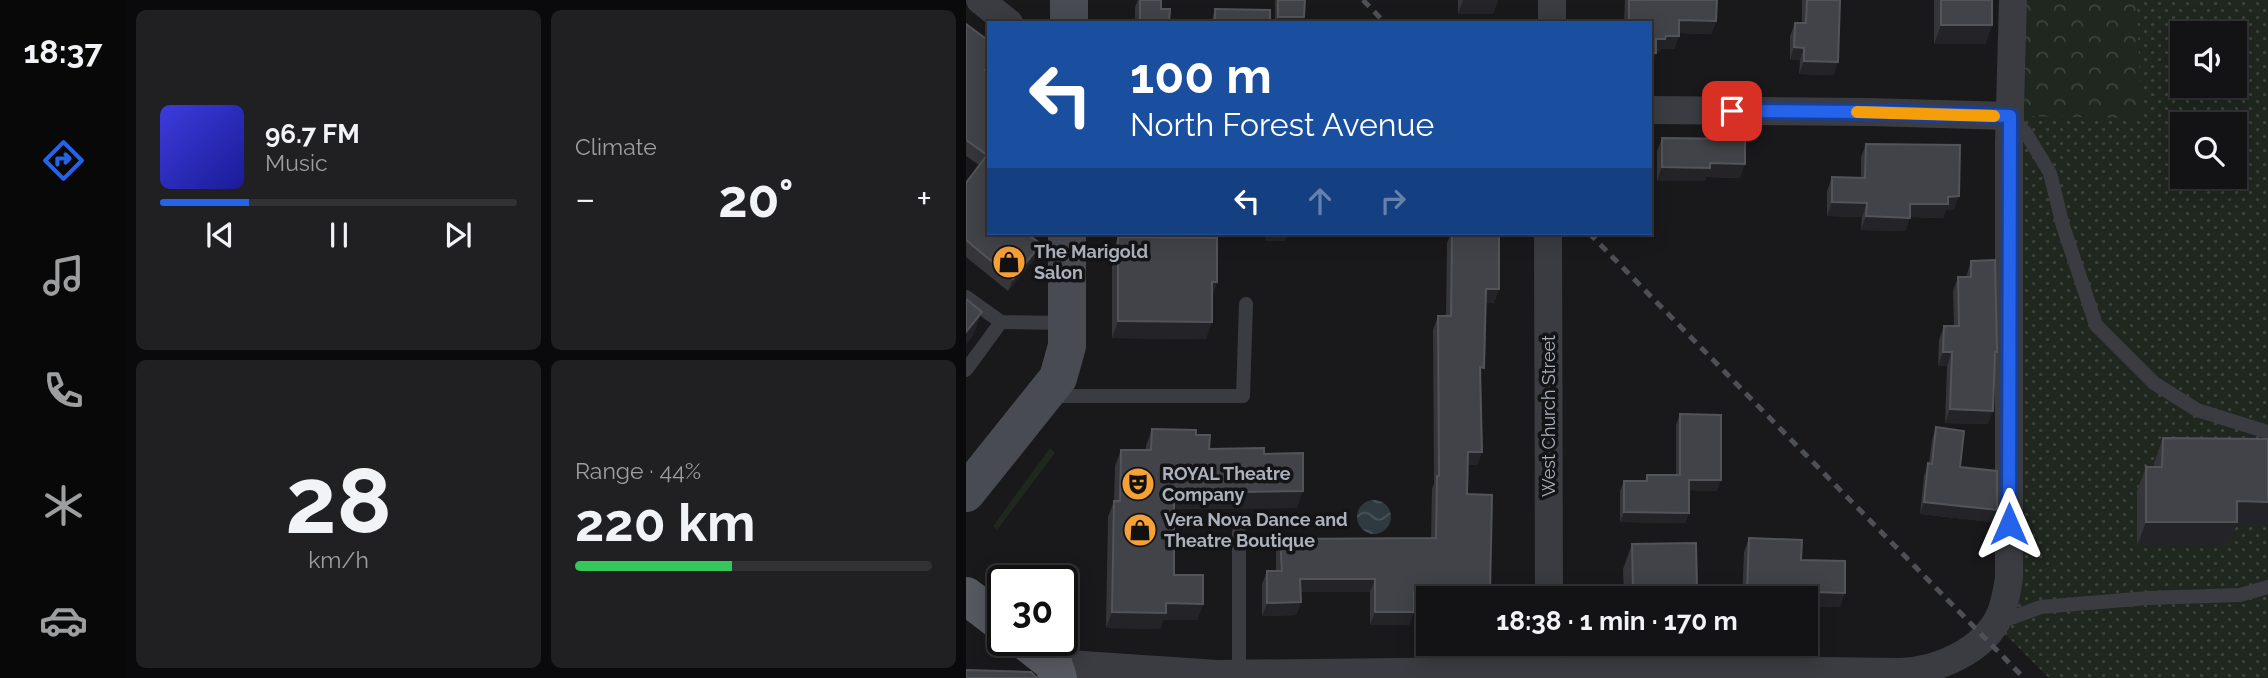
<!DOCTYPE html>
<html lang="en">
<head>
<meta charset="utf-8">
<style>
  :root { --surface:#131315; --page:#202022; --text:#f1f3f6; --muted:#9d9ea0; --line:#323234; --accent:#2563eb }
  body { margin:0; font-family:Raleway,sans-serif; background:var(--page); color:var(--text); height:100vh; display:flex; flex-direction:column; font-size:26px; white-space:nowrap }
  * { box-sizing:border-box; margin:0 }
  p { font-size:23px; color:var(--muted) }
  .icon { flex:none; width:38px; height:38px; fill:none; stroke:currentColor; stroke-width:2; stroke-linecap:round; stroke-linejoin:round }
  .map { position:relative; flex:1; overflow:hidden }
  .details { display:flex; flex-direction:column; gap:10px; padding:10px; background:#0a0a0c; width:840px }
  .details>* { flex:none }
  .banner { position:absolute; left:21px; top:21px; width:665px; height:214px; border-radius:0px; box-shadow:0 4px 18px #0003,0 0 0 2px var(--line); background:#1a4fa0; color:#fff; overflow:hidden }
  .tools { position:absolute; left:1204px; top:21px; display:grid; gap:14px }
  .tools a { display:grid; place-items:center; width:77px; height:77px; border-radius:0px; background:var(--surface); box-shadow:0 4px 18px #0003,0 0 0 2px var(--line); font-size:35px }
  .speed { position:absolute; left:21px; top:565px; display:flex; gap:14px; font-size:35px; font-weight:700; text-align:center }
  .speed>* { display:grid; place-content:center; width:91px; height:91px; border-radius:50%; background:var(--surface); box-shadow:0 4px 18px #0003,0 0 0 2px var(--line); line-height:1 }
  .speed .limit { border:4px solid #111; border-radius:10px; background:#fff; color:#111 }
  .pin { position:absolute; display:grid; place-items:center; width:60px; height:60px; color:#fff; margin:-30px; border-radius:14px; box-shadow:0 4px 10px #0006 }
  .me { position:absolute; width:77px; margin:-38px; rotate:0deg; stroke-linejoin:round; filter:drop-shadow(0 0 5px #0008) }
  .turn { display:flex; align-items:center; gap:24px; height:147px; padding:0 28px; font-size:32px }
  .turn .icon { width:91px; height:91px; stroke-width:2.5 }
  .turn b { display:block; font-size:49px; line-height:60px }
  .lanes { display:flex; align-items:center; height:66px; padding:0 28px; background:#0003; justify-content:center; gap:35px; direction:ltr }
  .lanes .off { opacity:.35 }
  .big { font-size:52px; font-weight:700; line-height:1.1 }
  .details .card { flex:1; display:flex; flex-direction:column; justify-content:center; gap:10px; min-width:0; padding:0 24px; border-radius:10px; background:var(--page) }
  .details .dial { align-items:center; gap:0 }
  .dial b { font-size:91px; line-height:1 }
  .song { display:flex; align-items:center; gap:21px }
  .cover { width:84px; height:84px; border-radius:10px; background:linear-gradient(135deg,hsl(240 70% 55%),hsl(240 70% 35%)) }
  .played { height:7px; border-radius:4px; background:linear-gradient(90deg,var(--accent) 25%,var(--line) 25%) }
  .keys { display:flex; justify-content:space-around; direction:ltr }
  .heat { display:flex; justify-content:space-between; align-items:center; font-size:38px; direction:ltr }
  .charge { height:10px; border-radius:5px; background:linear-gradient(90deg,#34c759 44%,var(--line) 0) }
  .details .tiles { flex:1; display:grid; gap:10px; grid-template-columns:repeat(2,1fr) }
  .trip { position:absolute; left:450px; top:586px; width:402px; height:70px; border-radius:0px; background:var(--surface); box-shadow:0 4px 18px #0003,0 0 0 2px var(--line); font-weight:700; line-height:70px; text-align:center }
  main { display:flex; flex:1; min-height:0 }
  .dock { display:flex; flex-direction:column; width:126px; justify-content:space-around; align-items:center; background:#080808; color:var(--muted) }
  .dock .icon { width:49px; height:49px }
  .dock .current { color:var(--accent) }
  .dock b { font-size:32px; color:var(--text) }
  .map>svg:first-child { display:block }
  .grass { fill:url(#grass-dots); fill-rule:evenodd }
  .forest { fill:url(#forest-crowns) }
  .garden { fill:#1f271f }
  .water { fill:url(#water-waves) }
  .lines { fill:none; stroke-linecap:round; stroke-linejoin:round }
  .lane { stroke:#3a3c41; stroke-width:14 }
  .street { stroke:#3a3c41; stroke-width:28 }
  .secondary { stroke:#484b51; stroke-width:38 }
  .primary { stroke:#565960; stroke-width:38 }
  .rail { stroke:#4d5056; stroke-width:5; stroke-dasharray:9 7; stroke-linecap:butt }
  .wall { fill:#35353a }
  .shaded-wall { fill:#242428 }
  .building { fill:#424348; stroke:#52545a; stroke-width:2 }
  .route-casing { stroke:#184099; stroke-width:18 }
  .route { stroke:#2563eb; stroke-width:12 }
  .slow { stroke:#f59e0b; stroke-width:12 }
  .labels { text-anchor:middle; stroke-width:7; stroke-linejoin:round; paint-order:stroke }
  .poi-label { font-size:18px; font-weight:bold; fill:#abb2bb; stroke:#141417; text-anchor:start }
  .street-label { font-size:18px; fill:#abb2bb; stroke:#141417 }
</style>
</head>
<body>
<main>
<nav class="dock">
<b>18:37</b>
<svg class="icon current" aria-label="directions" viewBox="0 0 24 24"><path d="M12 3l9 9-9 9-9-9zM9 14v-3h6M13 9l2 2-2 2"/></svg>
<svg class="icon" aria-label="music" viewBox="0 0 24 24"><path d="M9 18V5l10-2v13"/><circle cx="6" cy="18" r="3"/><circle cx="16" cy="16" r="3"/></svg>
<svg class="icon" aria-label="phone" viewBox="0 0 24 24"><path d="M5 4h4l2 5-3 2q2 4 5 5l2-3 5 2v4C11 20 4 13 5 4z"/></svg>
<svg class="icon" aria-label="climate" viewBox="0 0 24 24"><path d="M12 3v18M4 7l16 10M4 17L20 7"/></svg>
<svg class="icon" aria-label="car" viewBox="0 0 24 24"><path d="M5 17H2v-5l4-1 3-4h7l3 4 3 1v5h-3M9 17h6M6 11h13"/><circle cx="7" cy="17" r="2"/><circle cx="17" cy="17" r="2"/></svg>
</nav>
<section class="details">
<div class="tiles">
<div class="card">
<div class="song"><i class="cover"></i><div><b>96.7 FM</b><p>Music</p></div></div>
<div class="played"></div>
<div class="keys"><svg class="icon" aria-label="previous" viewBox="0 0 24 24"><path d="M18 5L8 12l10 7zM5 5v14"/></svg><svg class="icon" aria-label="pause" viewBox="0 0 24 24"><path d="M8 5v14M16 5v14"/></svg><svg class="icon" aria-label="next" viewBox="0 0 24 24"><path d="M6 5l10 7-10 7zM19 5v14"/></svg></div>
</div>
<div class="card"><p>Climate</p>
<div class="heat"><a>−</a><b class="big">20°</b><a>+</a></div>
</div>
<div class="card dial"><b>28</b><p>km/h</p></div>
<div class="card"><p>Range · 44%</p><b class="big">220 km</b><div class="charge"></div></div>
</div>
</section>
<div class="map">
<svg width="1302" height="678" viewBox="0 0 1302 678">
  <defs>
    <pattern id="grass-dots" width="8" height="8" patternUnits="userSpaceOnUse" patternTransform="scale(1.75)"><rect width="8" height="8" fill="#1f271f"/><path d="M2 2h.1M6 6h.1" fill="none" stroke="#3d443e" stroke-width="1.8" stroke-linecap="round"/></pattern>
    <pattern id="forest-crowns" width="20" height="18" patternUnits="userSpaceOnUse" patternTransform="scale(1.75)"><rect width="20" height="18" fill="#1f271f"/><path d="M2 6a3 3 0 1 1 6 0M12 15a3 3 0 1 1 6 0" fill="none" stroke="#3d443e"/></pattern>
    <pattern id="water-waves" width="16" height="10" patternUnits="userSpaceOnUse" patternTransform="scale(1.75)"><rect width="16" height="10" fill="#2e3a40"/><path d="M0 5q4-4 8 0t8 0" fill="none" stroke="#4a545a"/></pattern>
  </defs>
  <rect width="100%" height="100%" fill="#19191c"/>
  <!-- grass -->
  <path class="grass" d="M1170 0H1302V678H1083L1029 624 1044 116ZM1216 33H1269V86H1216ZM1216 124H1269V177H1216Z"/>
  <!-- forest -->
  <polygon class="forest" points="1044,0 1171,0 1175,118 1044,116"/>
  <!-- garden -->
  <polygon class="garden" points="84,448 89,453 31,530 27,526"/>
  <!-- water -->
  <circle class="water" cx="408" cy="517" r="17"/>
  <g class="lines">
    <!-- lane -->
    <g class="lane">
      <polyline points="1045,117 1060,133 1084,173 1097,226 1130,325 1188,383 1231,410 1302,432"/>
      <polyline points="0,297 35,322 99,323"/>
      <polyline points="0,370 35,322"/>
      <polyline points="83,396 277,396 280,304"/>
      <polyline points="1031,623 1075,607 1182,598 1274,595 1302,587"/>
      <polyline points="273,677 273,532"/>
    </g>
    <!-- street -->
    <g class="street">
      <polyline points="14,0 43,23"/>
      <polyline points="586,23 586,0"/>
      <polyline points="684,110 903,112 1044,116"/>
      <polyline points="582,233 583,598"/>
      <path d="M87 663 251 674 691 669 934 672C971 671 1018 651 1034 615 1039 604 1041 590 1043 578V143L1047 0"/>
      <polyline points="582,678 583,644"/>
    </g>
    <!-- secondary -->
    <g class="secondary">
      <polyline points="103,23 103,0"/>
      <polyline points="0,493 92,378 101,346 101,233"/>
    </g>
    <!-- primary -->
    <g class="primary">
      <polyline points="0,596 37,624"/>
      <polyline points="58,640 87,663 92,678"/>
    </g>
    <!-- rail -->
    <g class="rail">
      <polyline points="397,0 419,23"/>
      <polyline points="623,233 1058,678"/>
    </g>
  </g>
  <!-- wall -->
  <g class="wall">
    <polygon points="172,0 195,0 195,9 203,23 169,23 169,7"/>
    <polygon points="309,0 339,0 336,23 309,23"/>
    <polygon points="492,0 532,0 527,14 492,14"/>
    <polygon points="659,0 751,0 750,21 745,34 713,33 713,36 708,49 695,49 694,52 690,52 685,66 684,23 658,23"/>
    <polygon points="836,0 874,0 868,75 833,74 834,60 824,60 824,36 829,23 836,23"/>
    <polygon points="968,0 1026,0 1026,25 1019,44 968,44"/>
    <polygon points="249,9 304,23 245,23"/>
    <polygon points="0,24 23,41 23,233 70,257 42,291 0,257 0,183 13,165 0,156"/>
    <polygon points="696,138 774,178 740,177 739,181 691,181 691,151"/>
    <polygon points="900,144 988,210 980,210 977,218 944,217 939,231 895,230 896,217 861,216 861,191 866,177 895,178 895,157"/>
    <polygon points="485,233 533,233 533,289 528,303 519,303 515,376 516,452 511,465 502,465 501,494 524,593 522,598 462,598 462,606 448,606 448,612 443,625 404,625 404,592 335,592 335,602 330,615 296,616 296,584 301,571 310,571 310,553 314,539 465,538 466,489 468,483 467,330 472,316 480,316 481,243"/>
    <polygon points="152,237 251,282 246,296 240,339 146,338 146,254"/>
    <polygon points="1005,261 1029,359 1022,424 979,423 981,366 972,366 973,340 978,326 988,326 987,291 992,277 1000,277"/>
    <polygon points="714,414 751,491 723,490 723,513 719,523 654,522 654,491 658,481 679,481 681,475 710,475 710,425"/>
    <polygon points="970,427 994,467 1031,510 1026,522 954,514 958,476 963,463 966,440"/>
    <polygon points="186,429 230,435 243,449 298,454 331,508 208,509 208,575 237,604 231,620 197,620 194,629 140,628 142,517 148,501 149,466 155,450 180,450 180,446"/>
    <polygon points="1197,438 1270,526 1262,546 1171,546 1171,491 1180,467 1188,467 1188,463"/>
    <polygon points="783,538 835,560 874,607 840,606 840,598 776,598 778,552"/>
    <polygon points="666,544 726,598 658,598 657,569"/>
  </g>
  <!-- shaded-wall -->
  <g class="shaded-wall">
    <polygon points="497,0 532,0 527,14 492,14"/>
    <polygon points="312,17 338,17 336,23 310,23"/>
    <polygon points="713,20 750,21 745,34 709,33"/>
    <polygon points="975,25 1026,25 1019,44 968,44"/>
    <polygon points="700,36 713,36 708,49 695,49 694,52 686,52 690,39"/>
    <polygon points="828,47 838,48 834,60 824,60"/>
    <polygon points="684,53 690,53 685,66 684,66"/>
    <polygon points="838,61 872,62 868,75 833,74"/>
    <polygon points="744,163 779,164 774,178 740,177 739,181 691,181 696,167"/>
    <polygon points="993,196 988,210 980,210 977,218 939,217 944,204 982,197"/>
    <polygon points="866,202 901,203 896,217 861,216"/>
    <polygon points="900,216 944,218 939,231 895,230"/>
    <polygon points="301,234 322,234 319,241 299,241"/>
    <polygon points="75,244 70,257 42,291 47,279"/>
    <polygon points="246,282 251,282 245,299"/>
    <polygon points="520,289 533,289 528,303 515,303"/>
    <polygon points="16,312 7,336 0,345 0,332"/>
    <polygon points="152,321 246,322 240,339 146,338"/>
    <polygon points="977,352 986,352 981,366 972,366"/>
    <polygon points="984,409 1027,411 1022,424 979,423"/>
    <polygon points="502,452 516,452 511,465 497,465"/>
    <polygon points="723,480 755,480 751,491 720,490"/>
    <polygon points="337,491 331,508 202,509 208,493"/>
    <polygon points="1271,501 1302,502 1302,526 1270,526 1262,546 1171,546 1180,522"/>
    <polygon points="958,502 1031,510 1026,522 954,514"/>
    <polygon points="658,512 723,513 719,523 654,522"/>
    <polygon points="334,579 409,579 404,592 329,592"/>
    <polygon points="731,586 726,598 663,598 667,588"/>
    <polygon points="781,590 879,593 874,607 840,606 840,598 778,598"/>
    <polygon points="448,592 524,593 522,598 462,598 462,606 443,606"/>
    <polygon points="335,602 330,615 296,616 301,603"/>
    <polygon points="200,603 237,604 231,620 197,620 194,629 140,628 146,612"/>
    <polygon points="409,612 448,612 443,625 404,625"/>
  </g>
  <!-- building -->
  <g class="building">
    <polygon points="174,0 195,0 195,9 204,9 203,23 174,23"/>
    <polygon points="312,0 339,0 338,17 312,17"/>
    <polygon points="663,0 751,0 750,21 713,20 713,36 700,36 699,39 690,39 690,53 684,53 684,23 663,23"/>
    <polygon points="841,0 874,0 872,62 838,61 838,48 828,47 829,23 840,23"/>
    <rect x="975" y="0" width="51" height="25"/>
    <polygon points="249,9 304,10 304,23 249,23"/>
    <polygon points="0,24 23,41 23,66 19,70 23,72 23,233 60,233 75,244 47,279 0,240 0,183 21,155 0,140"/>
    <polygon points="696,138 779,139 779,164 744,163 744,168 696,167"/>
    <polygon points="900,144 994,145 993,196 982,197 982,204 944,204 944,218 900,216 901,203 866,202 866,177 899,178"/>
    <rect x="301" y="233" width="21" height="1"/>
    <polygon points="486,233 533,233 533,289 520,289 518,368 514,367 516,452 502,452 501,494 526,495 524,593 448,592 448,612 409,612 409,579 334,579 335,602 301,603 301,571 316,571 314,539 470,538 471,476 473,476 472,316 485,316"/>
    <polygon points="152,237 251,238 251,282 246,282 246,322 152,321"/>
    <polygon points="1029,260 1031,352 1029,352 1027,411 984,409 986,352 977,352 978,326 993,326 992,277 1005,277 1005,261"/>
    <polygon points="0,299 16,312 0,332"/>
    <polygon points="714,414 755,415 755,480 723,480 723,513 658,512 658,481 681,481 681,475 714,475"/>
    <polygon points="970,427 998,431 994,467 1031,471 1031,510 958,502 962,463 966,464"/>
    <polygon points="186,429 230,430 230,435 244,435 243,449 298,448 298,454 337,453 337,491 208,493 208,575 237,575 237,604 200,603 200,613 146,612 148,501 154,501 155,450 185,450"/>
    <polygon points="1197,438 1302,439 1302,502 1271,501 1271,522 1180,522 1180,467 1196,467"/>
    <polygon points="783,538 836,540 835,560 879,561 879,593 781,590"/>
    <polygon points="730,543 731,586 667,588 666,544"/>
    <polygon points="0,670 65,672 71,678 0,678"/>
  </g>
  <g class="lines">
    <defs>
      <polyline id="route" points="766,111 903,112 1044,116 1043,524"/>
    </defs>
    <!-- route casing -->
    <use href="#route" class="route-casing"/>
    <!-- route -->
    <use href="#route" class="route"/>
    <!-- slow -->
    <polyline class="slow" points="891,112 1028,116"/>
  </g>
  <!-- icons -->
  <defs>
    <symbol id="shop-disc" viewBox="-11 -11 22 22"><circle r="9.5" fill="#f6a136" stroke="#141417"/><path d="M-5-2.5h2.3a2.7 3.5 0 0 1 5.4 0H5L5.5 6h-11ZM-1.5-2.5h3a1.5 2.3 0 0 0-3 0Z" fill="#111"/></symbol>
    <symbol id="theatre-disc" viewBox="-11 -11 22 22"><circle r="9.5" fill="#f6a136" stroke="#141417"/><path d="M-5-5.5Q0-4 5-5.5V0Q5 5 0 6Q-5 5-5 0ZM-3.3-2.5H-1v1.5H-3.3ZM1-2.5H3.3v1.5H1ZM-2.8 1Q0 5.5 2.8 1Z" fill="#111"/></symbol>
  </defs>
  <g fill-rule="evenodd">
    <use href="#shop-disc" x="24" y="243" width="38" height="38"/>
    <use href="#theatre-disc" x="153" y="465" width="38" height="38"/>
    <use href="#shop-disc" x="155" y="511" width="38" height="38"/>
  </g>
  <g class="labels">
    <!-- poi labels -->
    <g class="poi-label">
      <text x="68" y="258">The Marigold<tspan x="68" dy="21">Salon</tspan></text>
      <text x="196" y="480">ROYAL Theatre<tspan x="196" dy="21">Company</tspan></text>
      <text x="198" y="526">Vera Nova Dance and<tspan x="198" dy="21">Theatre Boutique</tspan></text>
    </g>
    <!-- street labels -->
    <g class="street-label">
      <text transform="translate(583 416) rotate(-90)" y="6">West Church Street</text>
    </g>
  </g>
</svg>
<div class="tools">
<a><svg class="icon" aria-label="sound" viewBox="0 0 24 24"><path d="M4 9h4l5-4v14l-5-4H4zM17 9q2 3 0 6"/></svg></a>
<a><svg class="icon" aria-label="search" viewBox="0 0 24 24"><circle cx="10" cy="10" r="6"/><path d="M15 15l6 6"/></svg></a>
</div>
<div class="speed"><div class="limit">30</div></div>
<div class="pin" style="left:766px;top:111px;background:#d93025"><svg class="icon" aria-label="arrive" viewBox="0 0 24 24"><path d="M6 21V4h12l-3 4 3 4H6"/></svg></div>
<svg class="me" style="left:1043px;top:524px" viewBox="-20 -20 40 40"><path d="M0-17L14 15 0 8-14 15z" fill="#2563eb" stroke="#fff" stroke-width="4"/></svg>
<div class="trip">18:38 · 1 min · 170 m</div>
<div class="banner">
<div class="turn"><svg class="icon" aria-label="left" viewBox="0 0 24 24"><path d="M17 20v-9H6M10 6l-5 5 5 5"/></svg><div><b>100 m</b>North Forest Avenue</div></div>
<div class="lanes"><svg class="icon" aria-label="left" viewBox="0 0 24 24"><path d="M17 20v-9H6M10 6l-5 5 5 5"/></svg><svg class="icon off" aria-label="ahead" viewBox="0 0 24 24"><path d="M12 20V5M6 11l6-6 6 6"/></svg><svg class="icon off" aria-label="right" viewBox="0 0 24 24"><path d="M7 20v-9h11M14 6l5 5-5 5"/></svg></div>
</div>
</div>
</main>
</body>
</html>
